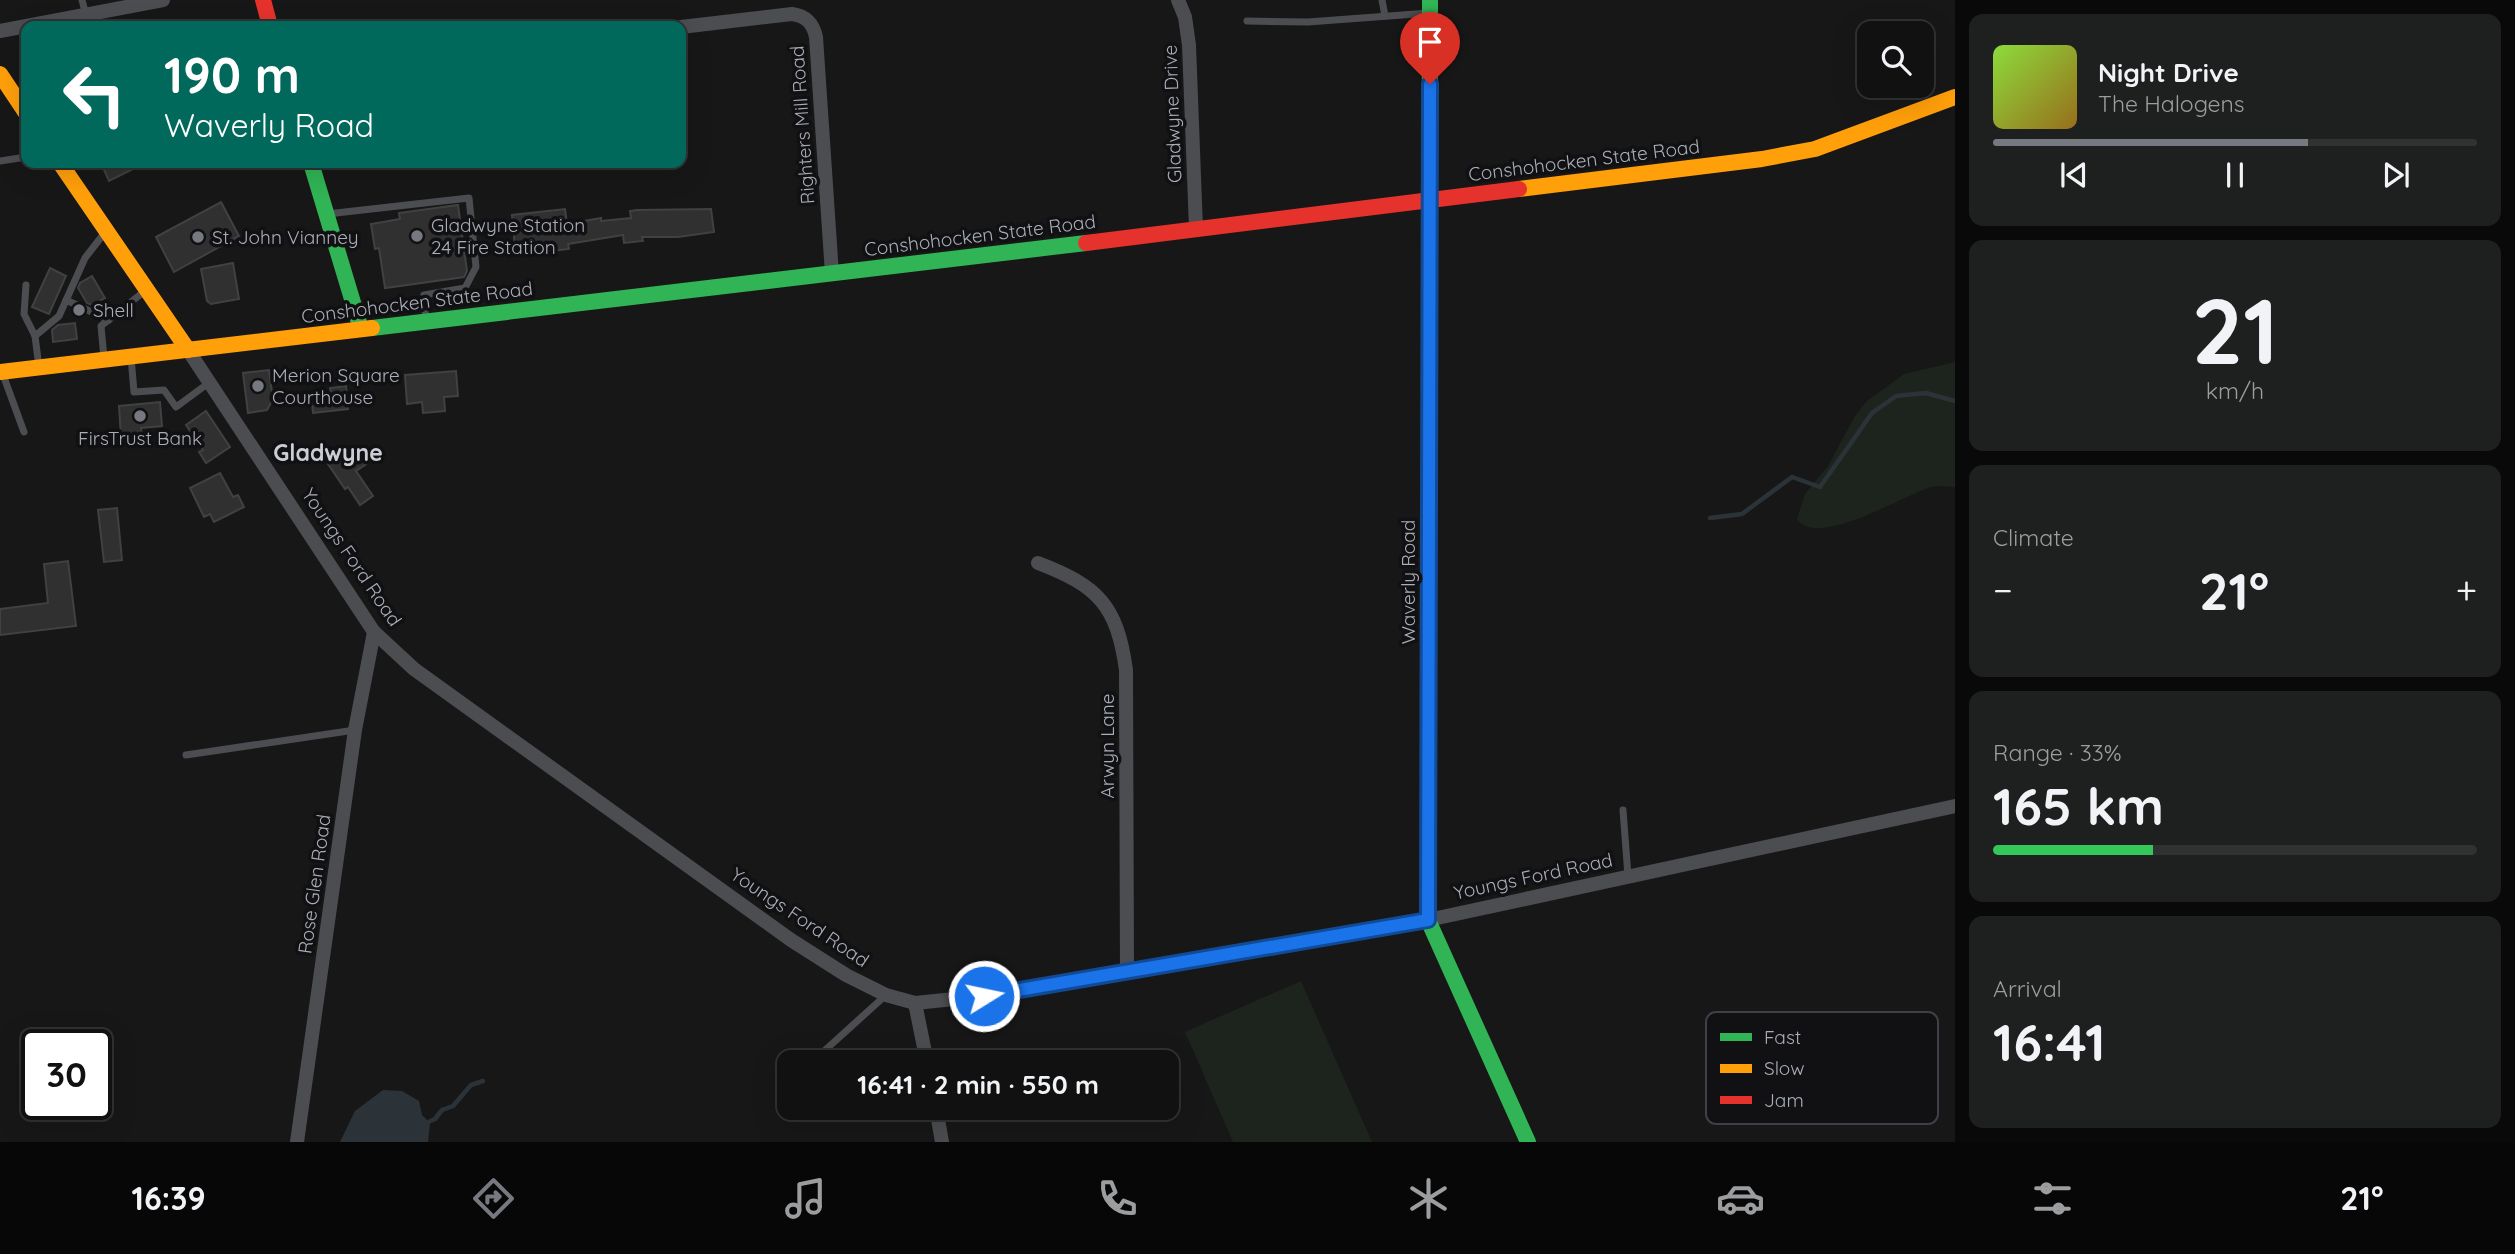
<!DOCTYPE html>
<html lang="en">
<head>
<meta charset="utf-8">
<style>
  :root { --surface:#111; --page:#1e1f1f; --text:#f1f3f6; --muted:#9c9d9f; --line:#303131; --accent:#767980 }
  body { margin:0; font-family:Quicksand,sans-serif; background:var(--page); color:var(--text); height:100vh; display:flex; flex-direction:column; font-size:26px; white-space:nowrap }
  * { box-sizing:border-box; margin:0 }
  p { font-size:23px; color:var(--muted) }
  .icon { flex:none; width:38px; height:38px; fill:none; stroke:currentColor; stroke-width:2; stroke-linecap:round; stroke-linejoin:round }
  .map { position:relative; flex:1; overflow:hidden }
  .panel { display:flex; flex-direction:column; gap:14px; padding:14px; background:#090909; width:560px }
  .panel>* { flex:none }
  .guide { position:absolute; left:21px; top:21px; width:665px; height:147px; border-radius:14px; box-shadow:0 7px 28px #0002,0 0 0 2px var(--line); background:#00695c; color:#fff; overflow:hidden }
  .tools { position:absolute; left:1857px; top:21px; display:grid; gap:14px }
  .tools a { display:grid; place-items:center; width:77px; height:77px; border-radius:14px; background:var(--surface); box-shadow:0 7px 28px #0002,0 0 0 2px var(--line); font-size:35px }
  .speed { position:absolute; left:21px; top:1029px; display:flex; gap:14px; font-size:35px; font-weight:700; text-align:center }
  .speed>* { display:grid; place-content:center; width:91px; height:91px; border-radius:50%; background:var(--surface); box-shadow:0 7px 28px #0002,0 0 0 2px var(--line); line-height:1 }
  .speed .limit { border:4px solid #111; border-radius:10px; background:#fff; color:#111 }
  .pin { position:absolute; display:grid; place-items:center; width:60px; height:60px; color:#fff; margin:-72px -30px; border-radius:50% 50% 50% 0; rotate:-45deg; box-shadow:0 0 7px #0007 }
  .pin .icon { rotate:45deg }
  .me { position:absolute; width:77px; margin:-38px; rotate:80deg; stroke-linejoin:round; filter:drop-shadow(0 0 5px #0008) }
  .turn { display:flex; align-items:center; gap:24px; height:147px; padding:0 28px; font-size:32px }
  .turn .icon { width:91px; height:91px; stroke-width:2.5 }
  .turn b { display:block; font-size:49px; line-height:60px }
  .big { font-size:52px; font-weight:800; line-height:1.1 }
  .panel .card { flex:1; display:flex; flex-direction:column; justify-content:center; gap:10px; min-width:0; padding:0 24px; border-radius:14px; background:var(--page) }
  .panel .dial { align-items:center; gap:0 }
  .dial b { font-size:91px; line-height:1 }
  .song { display:flex; align-items:center; gap:21px }
  .cover { width:84px; height:84px; border-radius:10px; background:linear-gradient(135deg,hsl(90 70% 55%),hsl(40 70% 35%)) }
  .played { height:7px; border-radius:4px; background:linear-gradient(90deg,var(--accent) 65%,var(--line) 65%) }
  .keys { display:flex; justify-content:space-around; direction:ltr }
  .heat { display:flex; justify-content:space-between; align-items:center; font-size:38px; direction:ltr }
  .charge { height:10px; border-radius:5px; background:linear-gradient(90deg,#34c759 33%,var(--line) 0) }
  .trip { position:absolute; left:777px; top:1050px; width:402px; height:70px; border-radius:14px; background:var(--surface); box-shadow:0 7px 28px #0002,0 0 0 2px var(--line); font-weight:800; line-height:70px; text-align:center }
  .dock { display:flex; height:112px; justify-content:space-around; align-items:center; background:#070707; color:var(--muted) }
  .dock .icon { width:49px; height:49px }
  .dock .on { color:var(--accent) }
  .dock b { font-size:32px; color:var(--text) }
  main { display:flex; flex:1; min-height:0 }
  .map>svg:first-child { display:block }
  .green { fill:#1d241e }
  .water { fill:#2b3339 }
  .lines { fill:none; stroke-linecap:round; stroke-linejoin:round }
  .stream { stroke:#2b3339; stroke-width:4.5 }
  .building { fill:#303031; stroke:#3f4143; stroke-width:2 }
  .lane { stroke:#4b4d50; stroke-width:7 }
  .street { stroke:#4b4d50; stroke-width:14 }
  .fast { stroke:#30b455; stroke-width:16 }
  .slow { stroke:#ff9f0a; stroke-width:16 }
  .jam { stroke:#e5322d; stroke-width:16 }
  .route-casing { stroke:#114b97; stroke-width:18 }
  .route { stroke:#1a73e8; stroke-width:12 }
  .poi-dot { fill:#767980; stroke:#111113; stroke-width:2.5 }
  .labels { text-anchor:middle; stroke-width:7; stroke-linejoin:round; paint-order:stroke }
  .street-label { font-size:19px; fill:#a9aeb8; stroke:#111113 }
  .poi-label { font-size:19px; fill:#a9aeb8; stroke:#111113; text-anchor:start }
  .quarter-label { font-size:23px; font-weight:bold; fill:#cacdd4; stroke:#111113 }
  .key { fill:#111113; stroke:#3f4045; stroke-width:2 }
  .key-label { font-size:19px; fill:#a9aeb8 }
</style>
</head>
<body>
<main>
<div class="map">
<svg width="1955" height="1142" viewBox="0 0 1955 1142">
  <rect width="100%" height="100%" fill="#171717"/>
  <!-- green -->
  <g class="green">
    <path d="M1955 362V487C1946 487 1936 485 1928 488 1903 496 1816 549 1797 519L1805 494 1828 466 1855 416 1867 401 1904 374Z"/>
    <polygon points="1301,981 1372,1142 1233,1142 1185,1032"/>
  </g>
  <!-- water -->
  <polygon class="water" points="383,1090 402,1091 419,1101 422,1115 430,1123 428,1142 340,1142 355,1111"/>
  <g class="lines">
    <!-- stream -->
    <g class="stream">
      <polyline points="1710,518 1742,514 1792,477 1820,487 1872,413 1896,396 1926,393 1955,401"/>
      <polyline points="424,1124 435,1119 442,1110 453,1106 471,1085 483,1081"/>
    </g>
  </g>
  <!-- building -->
  <g class="building">
    <polygon points="101,163 145,163 109,181"/>
    <polygon points="221,202 239,236 174,272 156,237"/>
    <polygon points="458,205 467,271 464,277 385,288 379,248 375,249 371,224 400,219 399,213"/>
    <polygon points="565,209 567,224 601,218 601,221 631,218 630,211 637,210 711,209 714,232 678,237 642,237 643,241 624,243 623,235 568,244 569,249 552,251 551,248 547,248 547,244 515,248 512,215"/>
    <polygon points="233,263 239,299 211,304 207,301 201,269"/>
    <polygon points="50,268 66,276 49,314 32,307"/>
    <polygon points="92,276 105,298 92,305 87,303 78,288 80,283"/>
    <polygon points="75,323 77,339 53,342 52,330 58,325"/>
    <polygon points="269,370 273,399 267,410 248,413 243,373"/>
    <polygon points="456,371 458,396 444,397 445,411 423,413 422,402 407,404 405,375"/>
    <polygon points="346,386 348,409 313,413 311,395 331,393 330,388"/>
    <polygon points="160,402 162,426 141,428 142,437 121,439 119,406"/>
    <polygon points="206,411 230,447 206,463 199,452 203,450 186,425"/>
    <polygon points="366,447 374,459 356,471 373,496 360,505 348,487 345,489 328,464 345,452 349,458"/>
    <polygon points="220,473 233,497 238,495 244,507 214,522 210,514 204,517 190,488"/>
    <polygon points="117,508 122,560 104,562 98,510"/>
    <polygon points="68,561 76,626 0,635 0,609 48,603 44,564"/>
  </g>
  <g class="lines">
    <!-- lane -->
    <g class="lane">
      <polyline points="82,0 86,15"/>
      <polyline points="1382,0 1385,16"/>
      <polyline points="1247,21 1308,22 1429,13"/>
      <polyline points="0,161 26,157"/>
      <polyline points="327,214 469,198 476,267 465,288 424,295 426,322"/>
      <polyline points="26,285 24,314 35,336"/>
      <polyline points="66,300 109,320"/>
      <polyline points="131,357 134,392 164,390 176,407 210,382"/>
      <polyline points="104,358 101,326 146,290"/>
      <polyline points="39,367 35,336 59,316 85,258 106,231"/>
      <polyline points="2,372 24,432"/>
      <polyline points="186,755 355,730"/>
      <polyline points="1623,810 1628,876"/>
      <polyline points="812,1062 886,995"/>
      <polyline points="787,1083 789,1081"/>
    </g>
    <!-- street -->
    <g class="street">
      <polyline points="1178,0 1185,17 1189,45 1196,229"/>
      <path d="M681 27 792 14C806 16 813 23 816 37L832 274"/>
      <polyline points="0,31 163,0"/>
      <polyline points="188,350 374,632 414,669 791,940 846,975 886,995 915,1003 984,996 1428,920 1955,806"/>
      <path d="M1038 563C1098 586 1117 605 1126 670L1127 972"/>
      <polyline points="915,1003 927,1062"/>
      <polyline points="936,1108 942,1142"/>
      <polyline points="297,1142 355,730 374,632"/>
    </g>
    <!-- fast -->
    <g class="fast">
      <polyline points="311,163 361,329"/>
      <polyline points="372,328 1086,243"/>
      <polyline points="1429,489 1430,0"/>
      <polyline points="1428,892 1428,920 1528,1142"/>
    </g>
    <!-- slow -->
    <g class="slow">
      <polyline points="0,74 26,113"/>
      <polyline points="60,163 188,350"/>
      <polyline points="1519,189 1762,159 1815,149 1955,97"/>
      <polyline points="0,372 372,328"/>
      <polyline points="1428,892 1429,489"/>
    </g>
    <!-- jam -->
    <g class="jam">
      <polyline points="263,0 270,26"/>
      <polyline points="1086,243 1519,189"/>
    </g>
  </g>
  <g class="lines">
    <defs>
      <polyline id="route" points="984,996 1428,920 1430,84"/>
    </defs>
    <!-- route casing -->
    <use href="#route" class="route-casing"/>
    <!-- route -->
    <use href="#route" class="route"/>
  </g>
  <!-- markers -->
  <g class="poi-dot">
    <circle cx="417" cy="236" r="7"/>
    <circle cx="198" cy="237" r="7"/>
    <circle cx="79" cy="310" r="7"/>
    <circle cx="258" cy="386" r="7"/>
    <circle cx="140" cy="416" r="7"/>
  </g>
  <g class="labels">
    <!-- street labels -->
    <g class="street-label">
      <text transform="translate(1172 114) rotate(-92)" y="7">Gladwyne Drive</text>
      <text transform="translate(802 125) rotate(-94)" y="7">Righters Mill Road</text>
      <text transform="translate(1584 160) rotate(-7)" y="7">Conshohocken State Road</text>
      <text transform="translate(980 235) rotate(-7)" y="7">Conshohocken State Road</text>
      <text transform="translate(417 302) rotate(-7)" y="7">Conshohocken State Road</text>
      <text transform="translate(352 557) rotate(56)" y="7">Youngs Ford Road</text>
      <text transform="translate(1408 582) rotate(-90)" y="7">Waverly Road</text>
      <text transform="translate(1107 746) rotate(-90)" y="7">Arwyn Lane</text>
      <text transform="translate(1533 876) rotate(-12)" y="7">Youngs Ford Road</text>
      <text transform="translate(314 884) rotate(-82)" y="7">Rose Glen Road</text>
      <text transform="translate(800 917) rotate(34)" y="7">Youngs Ford Road</text>
    </g>
    <!-- poi labels -->
    <g class="poi-label">
      <text x="431" y="232">Gladwyne Station<tspan x="431" dy="22">24 Fire Station</tspan></text>
      <text x="212" y="244">St. John Vianney</text>
      <text x="93" y="317">Shell</text>
      <text x="272" y="382">Merion Square<tspan x="272" dy="22">Courthouse</tspan></text>
      <text x="140" y="445" text-anchor="middle">FirsTrust Bank</text>
    </g>
    <!-- quarter labels -->
    <g class="quarter-label">
      <text x="328" y="461">Gladwyne</text>
    </g>
  </g>
  <!-- legend -->
  <rect x="1706" y="1012" width="232" height="112" rx="10" class="key"/>
  <rect x="1720" y="1033" width="32" height="8" fill="#30b455"/>
  <rect x="1720" y="1064" width="32" height="9" fill="#ff9f0a"/>
  <rect x="1720" y="1096" width="32" height="8" fill="#e5322d"/>
  <g class="key-label">
    <text x="1764" y="1044">Fast</text>
    <text x="1764" y="1075">Slow</text>
    <text x="1764" y="1107">Jam</text>
  </g>
</svg>
<div class="tools">
<a><svg class="icon" aria-label="search" viewBox="0 0 24 24"><circle cx="10" cy="10" r="6"/><path d="M15 15l6 6"/></svg></a>
</div>
<div class="speed"><div class="limit">30</div></div>
<div class="pin" style="left:1430px;top:84px;background:#d93025"><svg class="icon" aria-label="arrive" viewBox="0 0 24 24"><path d="M6 21V4h12l-3 4 3 4H6"/></svg></div>
<svg class="me" style="left:984px;top:996px" viewBox="-20 -20 40 40"><circle r="17" fill="#1a73e8" stroke="#fff" stroke-width="3"/><path d="M0-11L8 9 0 5-8 9z" fill="#fff"/></svg>
<div class="trip">16:41 · 2 min · 550 m</div>
<div class="guide">
<div class="turn"><svg class="icon" aria-label="left" viewBox="0 0 24 24"><path d="M17 20v-9H6M10 6l-5 5 5 5"/></svg><div><b>190 m</b>Waverly Road</div></div>
</div>
</div>
<section class="panel">
<div class="card">
<div class="song"><i class="cover"></i><div><b>Night Drive</b><p>The Halogens</p></div></div>
<div class="played"></div>
<div class="keys"><svg class="icon" aria-label="previous" viewBox="0 0 24 24"><path d="M18 5L8 12l10 7zM5 5v14"/></svg><svg class="icon" aria-label="pause" viewBox="0 0 24 24"><path d="M8 5v14M16 5v14"/></svg><svg class="icon" aria-label="next" viewBox="0 0 24 24"><path d="M6 5l10 7-10 7zM19 5v14"/></svg></div>
</div>
<div class="card dial"><b>21</b><p>km/h</p></div>
<div class="card"><p>Climate</p>
<div class="heat"><a>−</a><b class="big">21°</b><a>+</a></div>
</div>
<div class="card"><p>Range · 33%</p><b class="big">165 km</b><div class="charge"></div></div>
<div class="card"><p>Arrival</p><b class="big">16:41</b></div>
</section>
</main>
<nav class="dock">
<b>16:39</b>
<svg class="icon on" aria-label="directions" viewBox="0 0 24 24"><path d="M12 3l9 9-9 9-9-9zM9 14v-3h6M13 9l2 2-2 2"/></svg>
<svg class="icon" aria-label="music" viewBox="0 0 24 24"><path d="M9 18V5l10-2v13"/><circle cx="6" cy="18" r="3"/><circle cx="16" cy="16" r="3"/></svg>
<svg class="icon" aria-label="phone" viewBox="0 0 24 24"><path d="M5 4h4l2 5-3 2q2 4 5 5l2-3 5 2v4C11 20 4 13 5 4z"/></svg>
<svg class="icon" aria-label="climate" viewBox="0 0 24 24"><path d="M12 3v18M4 7l16 10M4 17L20 7"/></svg>
<svg class="icon" aria-label="car" viewBox="0 0 24 24"><path d="M5 17H2v-5l4-1 3-4h7l3 4 3 1v5h-3M9 17h6M6 11h13"/><circle cx="7" cy="17" r="2"/><circle cx="17" cy="17" r="2"/></svg>
<svg class="icon" aria-label="filters" viewBox="0 0 24 24"><path d="M4 7h16M4 17h16"/><circle cx="9" cy="7" r="2"/><circle cx="15" cy="17" r="2"/></svg>
<b>21°</b>
</nav>
</body>
</html>
